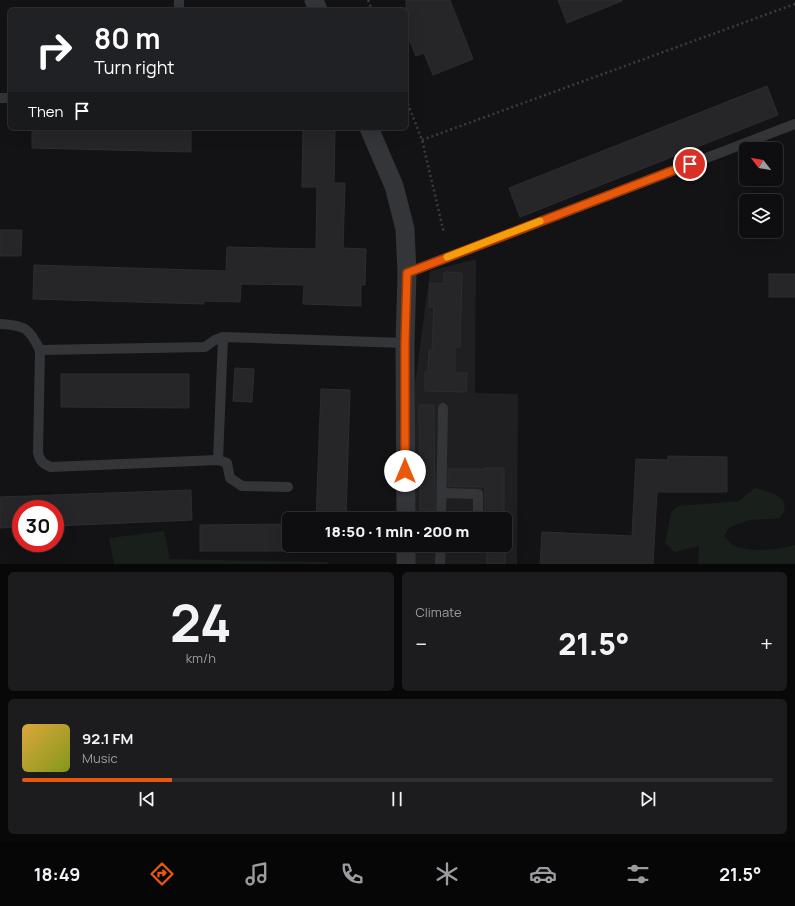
<!DOCTYPE html>
<html lang="en">
<head>
<meta charset="utf-8">
<style>
  :root { --surface:#0e0e10; --page:#1c1c1e; --text:#f1f3f6; --muted:#9b9c9f; --line:#2e2e30; --accent:#ea580c }
  body { margin:0; font-family:Manrope,sans-serif; background:var(--page); color:var(--text); height:100vh; display:flex; flex-direction:column; font-size:15px; white-space:nowrap }
  * { box-sizing:border-box; margin:0 }
  p { font-size:13px; color:var(--muted) }
  .icon { flex:none; width:22px; height:22px; fill:none; stroke:currentColor; stroke-width:2; stroke-linecap:round; stroke-linejoin:round }
  .map { position:relative; height:564px; overflow:hidden }
  .side { display:flex; flex-direction:column; gap:8px; padding:8px; background:#080809; flex:1 }
  .side>* { flex:none }
  .hud { position:absolute; left:8px; top:8px; width:400px; height:122px; border-radius:6px; box-shadow:0 4px 16px #0002,0 0 0 1px var(--line); background:#202124; color:#fff; overflow:hidden }
  .needle { width:26px; rotate:301deg }
  .tools { position:absolute; left:739px; top:142px; display:grid; gap:8px }
  .tools a { display:grid; place-items:center; width:44px; height:44px; border-radius:6px; background:var(--surface); box-shadow:0 4px 16px #0002,0 0 0 1px var(--line); font-size:20px }
  .speed { position:absolute; left:12px; top:500px; display:flex; gap:8px; font-size:20px; font-weight:700; text-align:center }
  .speed>* { display:grid; place-content:center; width:52px; height:52px; border-radius:50%; background:var(--surface); box-shadow:0 4px 16px #0002,0 0 0 1px var(--line); line-height:1 }
  .speed .limit { border:6px solid #d22; background:#fff; color:#111 }
  .pin { position:absolute; display:grid; place-items:center; width:34px; height:34px; color:#fff; margin:-17px; border:2px solid #fff; border-radius:50%; box-shadow:0 1px 4px #0007 }
  .me { position:absolute; width:44px; margin:-22px; rotate:0deg; stroke-linejoin:round; filter:drop-shadow(0 0 3px #0008) }
  .turn { display:flex; align-items:center; gap:14px; height:84px; padding:0 20px; font-size:18px }
  .turn .icon { width:52px; height:52px; stroke-width:2.5 }
  .turn b { display:block; font-size:28px; line-height:34px }
  .then { display:flex; align-items:center; height:38px; padding:0 20px; background:#0003; gap:8px; font-size:15px }
  .big { font-size:30px; font-weight:800; line-height:1.1 }
  .side .widget { flex:1; display:flex; flex-direction:column; justify-content:center; gap:6px; min-width:0; padding:0 14px; border-radius:6px; background:var(--page) }
  .side .dial { align-items:center; gap:0 }
  .dial b { font-size:52px; line-height:1 }
  .song { display:flex; align-items:center; gap:12px }
  .cover { width:48px; height:48px; border-radius:6px; background:linear-gradient(135deg,hsl(40 70% 55%),hsl(70 70% 35%)) }
  .played { height:4px; border-radius:2px; background:linear-gradient(90deg,var(--accent) 20%,var(--line) 20%) }
  .keys { display:flex; justify-content:space-around; direction:ltr }
  .heat { display:flex; justify-content:space-between; align-items:center; font-size:22px; direction:ltr }
  .side .tiles { flex:1; display:grid; gap:8px; grid-template-columns:1fr 1fr }
  .widget:last-child { grid-column:span 2 }
  .trip { position:absolute; left:282px; top:512px; width:230px; height:40px; border-radius:6px; background:var(--surface); box-shadow:0 4px 16px #0002,0 0 0 1px var(--line); font-weight:800; line-height:40px; text-align:center }
  .menu { display:flex; height:64px; justify-content:space-around; align-items:center; background:#060606; color:var(--muted) }
  .menu .icon { width:28px; height:28px }
  .menu .on { color:var(--accent) }
  .menu b { font-size:18px; color:var(--text) }
  .map>svg:first-child { display:block }
  .built { fill:#1f1f21 }
  .green { fill:#191f1a }
  .building { fill:#262628; stroke:#2d2d30 }
  .lines { fill:none; stroke-linecap:round; stroke-linejoin:round }
  .path { stroke:#3a3c40; stroke-width:2.5; stroke-dasharray:2 3; stroke-linecap:butt }
  .service { stroke:#343539; stroke-width:10 }
  .minor { stroke:#343539; stroke-width:19 }
  .route-casing { stroke:#983908; stroke-width:10 }
  .route { stroke:#ea580c; stroke-width:7 }
  .slow { stroke:#f59e0b; stroke-width:7 }
</style>
</head>
<body>
<div class="map">
<svg width="795" height="564" viewBox="0 0 795 564">
  <rect width="100%" height="100%" fill="#131315"/>
  <!-- built -->
  <polygon class="built" points="476,259 475,393 518,394 517,564 414,564 415,545 505,545 505,519 415,519 415,384 430,271"/>
  <!-- green -->
  <g class="green">
    <path d="M755 488 775 494 783 500 785 510 780 518 750 520 730 527 724 536C726 538 728 541 730 543 745 554 779 550 795 545V564H698L699 546 675 552 665 543 671 513 678 506 739 501Z"/>
    <polygon points="164,531 170,559 326,562 331,564 114,564 109,538"/>
  </g>
  <!-- building -->
  <g class="building">
    <polygon points="406,0 450,0 473,59 433,75 424,53 416,56 406,31"/>
    <polygon points="558,0 622,0 622,1 567,23"/>
    <polygon points="767,86 778,115 520,217 509,188"/>
    <polygon points="32,128 191,128 191,152 32,148"/>
    <polygon points="303,128 335,128 334,183 345,183 343,248 366,249 365,285 361,285 361,306 303,304 304,285 241,284 240,302 204,301 204,304 33,299 34,265 226,271 227,247 316,249 317,187 302,187"/>
    <polygon points="0,230 22,230 21,256 0,256"/>
    <polygon points="444,272 462,273 460,347 455,347 455,373 467,373 466,392 425,391 425,372 428,372 429,350 432,350 434,307 429,307 430,283 444,284"/>
    <rect x="769" y="274" width="26" height="23"/>
    <polygon points="235,368 254,369 252,402 233,401"/>
    <polygon points="61,374 189,374 189,408 61,407"/>
    <polygon points="321,389 350,390 346,519 316,519"/>
    <polygon points="419,405 434,405 435,510 420,510"/>
    <polygon points="668,456 727,457 727,492 657,492 653,564 540,564 542,532 632,536 636,459 668,460"/>
    <polygon points="485,468 504,468 504,519 485,519 485,487 448,486 448,469 485,469"/>
    <polygon points="191,490 192,520 55,526 55,509 21,509 21,527 0,528 0,497"/>
    <polygon points="289,524 289,551 200,551 200,525"/>
    <rect x="487" y="545" width="18" height="19"/>
  </g>
  <g class="lines">
    <!-- path -->
    <g class="path">
      <polyline points="368,0 372,10"/>
      <polyline points="406,99 422,140 444,233"/>
      <polyline points="422,140 795,4"/>
    </g>
    <!-- service -->
    <g class="service">
      <polyline points="179,10 179,0"/>
      <polyline points="0,98 10,98"/>
      <polyline points="407,273 795,124"/>
      <path d="M0 324C25 325 29 328 40 350L38 453C40 461 43 464 51 467L218 460 227 463 230 478 242 486 288 487"/>
      <polyline points="40,350 205,347 215,340 223,337 405,343"/>
      <polyline points="218,460 223,337"/>
      <polyline points="442,493 478,494 478,519"/>
      <polyline points="441,519 443,408"/>
      <polyline points="440,563 441,545"/>
    </g>
    <!-- minor -->
    <g class="minor">
      <polyline points="314,0 318,10"/>
      <polyline points="369,128 394,186 405,229 407,273 405,343 406,519"/>
      <polyline points="406,564 406,545"/>
    </g>
  </g>
  <g class="lines">
    <defs>
      <polyline id="route" points="405,471 405,343 407,273 690,164"/>
    </defs>
    <!-- route casing -->
    <use href="#route" class="route-casing"/>
    <!-- route -->
    <use href="#route" class="route"/>
    <!-- slow -->
    <polyline class="slow" points="447,257 540,221"/>
  </g>
</svg>
<div class="tools">
<a><svg class="needle" viewBox="-14 -14 28 28"><path d="M0-13l5 13h-10z" fill="#e53935"/><path d="M0 13l5-13h-10z" fill="#9b9c9f"/></svg></a>
<a><svg class="icon" aria-label="layers" viewBox="0 0 24 24"><path d="M12 4l9 5-9 5-9-5zM3 14l9 5 9-5"/></svg></a>
</div>
<div class="speed"><div class="limit">30</div></div>
<div class="pin" style="left:690px;top:164px;background:#d93025"><svg class="icon" aria-label="arrive" viewBox="0 0 24 24"><path d="M6 21V4h12l-3 4 3 4H6"/></svg></div>
<svg class="me" style="left:405px;top:471px" viewBox="-20 -20 40 40"><circle r="19" fill="#fff"/><path d="M0-13L10 11 0 6-10 11z" fill="#ea580c"/></svg>
<div class="trip">18:50 · 1 min · 200 m</div>
<div class="hud">
<div class="turn"><svg class="icon" aria-label="right" viewBox="0 0 24 24"><path d="M7 20v-9h11M14 6l5 5-5 5"/></svg><div><b>80 m</b>Turn right</div></div>
<div class="then">Then<svg class="icon" aria-label="arrive" viewBox="0 0 24 24"><path d="M6 21V4h12l-3 4 3 4H6"/></svg></div>
</div>
</div>
<section class="side">
<div class="tiles">
<div class="widget dial"><b>24</b><p>km/h</p></div>
<div class="widget"><p>Climate</p>
<div class="heat"><a>−</a><b class="big">21.5°</b><a>+</a></div>
</div>
<div class="widget">
<div class="song"><i class="cover"></i><div><b>92.1 FM</b><p>Music</p></div></div>
<div class="played"></div>
<div class="keys"><svg class="icon" aria-label="previous" viewBox="0 0 24 24"><path d="M18 5L8 12l10 7zM5 5v14"/></svg><svg class="icon" aria-label="pause" viewBox="0 0 24 24"><path d="M8 5v14M16 5v14"/></svg><svg class="icon" aria-label="next" viewBox="0 0 24 24"><path d="M6 5l10 7-10 7zM19 5v14"/></svg></div>
</div>
</div>
</section>
<nav class="menu">
<b>18:49</b>
<svg class="icon on" aria-label="directions" viewBox="0 0 24 24"><path d="M12 3l9 9-9 9-9-9zM9 14v-3h6M13 9l2 2-2 2"/></svg>
<svg class="icon" aria-label="music" viewBox="0 0 24 24"><path d="M9 18V5l10-2v13"/><circle cx="6" cy="18" r="3"/><circle cx="16" cy="16" r="3"/></svg>
<svg class="icon" aria-label="phone" viewBox="0 0 24 24"><path d="M5 4h4l2 5-3 2q2 4 5 5l2-3 5 2v4C11 20 4 13 5 4z"/></svg>
<svg class="icon" aria-label="climate" viewBox="0 0 24 24"><path d="M12 3v18M4 7l16 10M4 17L20 7"/></svg>
<svg class="icon" aria-label="car" viewBox="0 0 24 24"><path d="M5 17H2v-5l4-1 3-4h7l3 4 3 1v5h-3M9 17h6M6 11h13"/><circle cx="7" cy="17" r="2"/><circle cx="17" cy="17" r="2"/></svg>
<svg class="icon" aria-label="filters" viewBox="0 0 24 24"><path d="M4 7h16M4 17h16"/><circle cx="9" cy="7" r="2"/><circle cx="15" cy="17" r="2"/></svg>
<b>21.5°</b>
</nav>
</body>
</html>
